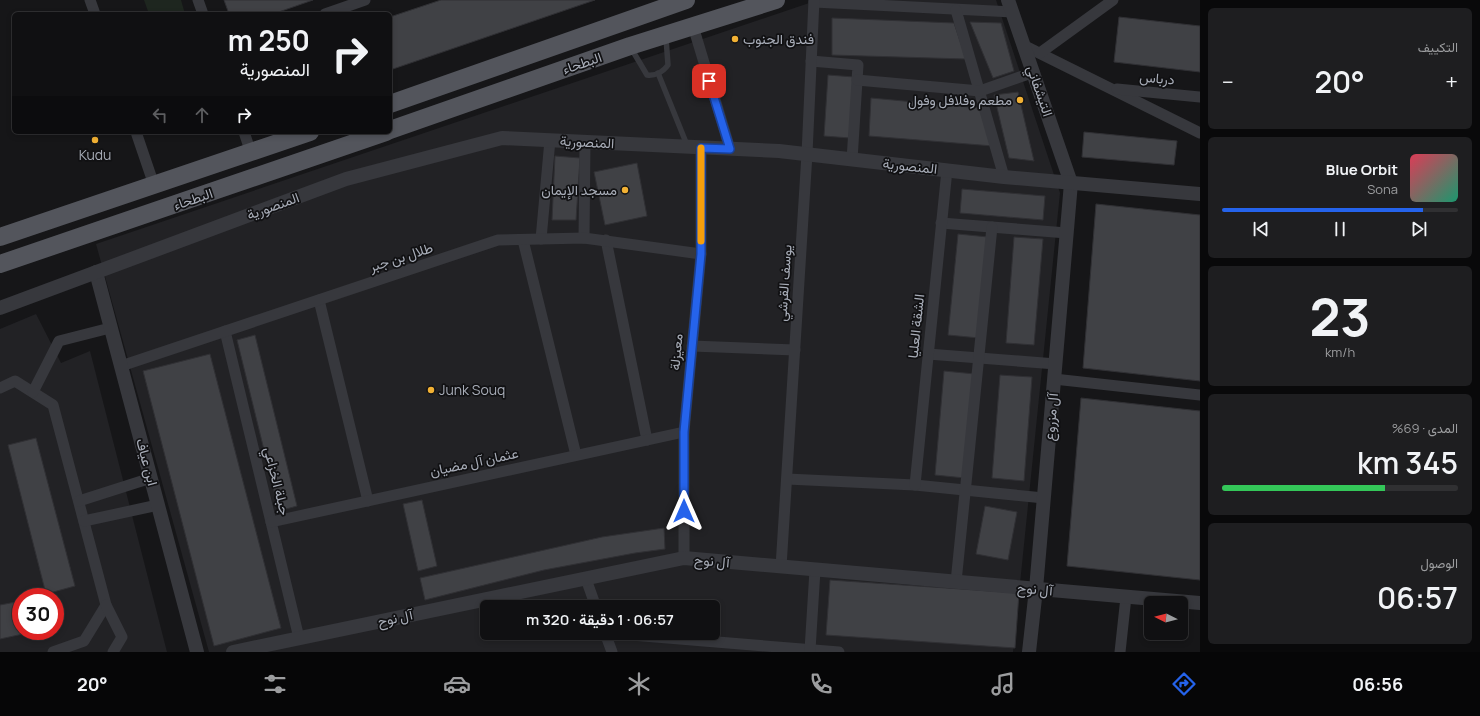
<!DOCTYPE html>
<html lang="ar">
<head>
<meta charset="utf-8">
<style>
  :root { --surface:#101012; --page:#1e1e20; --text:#f1f3f6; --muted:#9c9d9f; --line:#303032; --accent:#2563eb }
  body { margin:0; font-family:Manrope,Vazirmatn,sans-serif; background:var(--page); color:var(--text); direction:rtl; height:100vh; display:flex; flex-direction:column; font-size:15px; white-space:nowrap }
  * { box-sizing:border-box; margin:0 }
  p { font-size:13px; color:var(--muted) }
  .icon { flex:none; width:22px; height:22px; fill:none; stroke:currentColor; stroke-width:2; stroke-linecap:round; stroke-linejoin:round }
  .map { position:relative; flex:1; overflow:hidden; direction:ltr }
  .side { display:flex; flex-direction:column; gap:8px; padding:8px; background:#09090a; width:280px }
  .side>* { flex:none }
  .banner { position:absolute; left:12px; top:12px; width:380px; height:122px; border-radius:6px; box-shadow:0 2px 6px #0003,0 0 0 1px var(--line); direction:rtl; background:#101012; color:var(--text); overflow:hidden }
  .needle { width:26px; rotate:276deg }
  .fabs { position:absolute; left:1144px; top:596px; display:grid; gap:8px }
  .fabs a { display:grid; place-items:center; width:44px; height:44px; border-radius:6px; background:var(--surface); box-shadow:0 2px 6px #0003,0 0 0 1px var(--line); font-size:20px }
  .speed { position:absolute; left:12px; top:588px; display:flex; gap:8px; font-size:20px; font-weight:700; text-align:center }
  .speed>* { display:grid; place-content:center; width:52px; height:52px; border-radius:50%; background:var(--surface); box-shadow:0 2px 6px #0003,0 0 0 1px var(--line); line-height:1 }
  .speed .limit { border:6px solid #d22; background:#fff; color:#111 }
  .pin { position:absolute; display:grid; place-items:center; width:34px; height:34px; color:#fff; margin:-17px; border-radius:8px; box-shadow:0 2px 6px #0006 }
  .me { position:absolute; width:44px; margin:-22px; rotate:0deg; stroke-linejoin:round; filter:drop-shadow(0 0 3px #0008) }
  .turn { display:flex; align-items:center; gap:14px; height:84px; padding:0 16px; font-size:18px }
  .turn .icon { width:52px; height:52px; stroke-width:2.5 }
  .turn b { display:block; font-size:28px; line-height:34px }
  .lanes { display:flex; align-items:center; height:38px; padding:0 16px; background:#0003; justify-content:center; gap:20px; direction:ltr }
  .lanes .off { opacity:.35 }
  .big { font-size:30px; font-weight:600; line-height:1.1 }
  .side .widget { flex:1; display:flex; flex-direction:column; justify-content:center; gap:6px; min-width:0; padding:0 14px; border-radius:6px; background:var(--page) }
  .side .dial { align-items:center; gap:0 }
  .dial b { font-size:52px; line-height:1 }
  .song { display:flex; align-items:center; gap:12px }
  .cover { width:48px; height:48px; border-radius:6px; background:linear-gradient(135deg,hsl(350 70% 55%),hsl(160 70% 35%)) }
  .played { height:4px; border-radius:2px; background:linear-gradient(90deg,var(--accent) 85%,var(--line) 85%) }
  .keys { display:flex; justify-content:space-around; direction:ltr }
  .heat { display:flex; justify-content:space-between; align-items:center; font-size:22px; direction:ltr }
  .charge { height:6px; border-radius:3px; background:linear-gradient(90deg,#34c759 69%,var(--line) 0) }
  .trip { position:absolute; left:480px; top:600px; width:240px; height:40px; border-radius:6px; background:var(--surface); box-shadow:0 2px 6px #0003,0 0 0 1px var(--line); font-weight:600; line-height:40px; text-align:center; direction:rtl }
  .menu { display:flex; height:64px; justify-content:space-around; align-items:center; background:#060607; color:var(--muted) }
  .menu .icon { width:28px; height:28px }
  .menu .on { color:var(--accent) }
  .menu b { font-size:18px; color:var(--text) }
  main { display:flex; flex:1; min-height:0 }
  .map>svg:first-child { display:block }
  .built { fill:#222225; fill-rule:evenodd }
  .green { fill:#1e261f }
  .building { fill:#404145; stroke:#303034 }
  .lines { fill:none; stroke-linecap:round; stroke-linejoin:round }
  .service { stroke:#37383d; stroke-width:5.5 }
  .minor { stroke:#37383d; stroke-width:11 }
  .tertiary { stroke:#37383d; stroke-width:14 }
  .primary { stroke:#53555c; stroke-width:18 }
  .route-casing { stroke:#184099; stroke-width:10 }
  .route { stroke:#2563eb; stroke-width:7 }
  .slow { stroke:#f59e0b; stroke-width:7 }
  .poi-dot { fill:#f2b134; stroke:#111113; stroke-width:1.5 }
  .labels { text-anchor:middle; stroke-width:3.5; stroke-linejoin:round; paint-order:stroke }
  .poi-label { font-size:14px; fill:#a8adb8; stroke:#111113; text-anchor:start }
  .street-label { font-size:14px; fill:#a8adb8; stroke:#111113 }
</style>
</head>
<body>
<main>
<section class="side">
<div class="widget"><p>التكييف</p>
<div class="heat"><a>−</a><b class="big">20°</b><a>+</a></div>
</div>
<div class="widget">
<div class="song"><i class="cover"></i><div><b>Blue Orbit</b><p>Sona</p></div></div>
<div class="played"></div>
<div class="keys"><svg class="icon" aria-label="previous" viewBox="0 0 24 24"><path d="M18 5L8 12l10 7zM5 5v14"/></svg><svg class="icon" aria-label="pause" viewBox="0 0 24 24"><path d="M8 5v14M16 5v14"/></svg><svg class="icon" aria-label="next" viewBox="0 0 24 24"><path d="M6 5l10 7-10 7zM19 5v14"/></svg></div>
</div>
<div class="widget dial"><b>23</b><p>km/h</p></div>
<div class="widget"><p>المدى · 69%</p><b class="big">345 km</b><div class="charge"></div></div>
<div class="widget"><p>الوصول</p><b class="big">06:57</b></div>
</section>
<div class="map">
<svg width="1200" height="652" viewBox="0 0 1200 652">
  <rect width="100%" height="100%" fill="#161618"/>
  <!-- built -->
  <g class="built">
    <path d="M818 0H996L1060 193 1013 652H209L96 244ZM487 607H713V633H487Z"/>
    <path d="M36 314 61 363 90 351 167 652H0V329ZM21 597H55V631H21Z"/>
  </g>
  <!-- green -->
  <polygon class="green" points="144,0 181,0 185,14 149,14"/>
  <!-- building -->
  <g class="building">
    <polygon points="224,0 313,0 273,14 229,14"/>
    <polygon points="441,0 595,0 390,70 390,17"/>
    <polygon points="1119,17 1200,26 1200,72 1114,62"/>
    <polygon points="832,18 954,23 966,59 832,55"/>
    <polygon points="970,22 1001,23 1014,71 993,78"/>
    <polygon points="828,75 854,77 850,138 824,136"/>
    <polygon points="1018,92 1034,161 1009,158 994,95"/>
    <polygon points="871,98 980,108 993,146 869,136"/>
    <polygon points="1084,132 1177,141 1174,165 1082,157"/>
    <polygon points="555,156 580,158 576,220 552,220"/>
    <polygon points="637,163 647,216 605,225 594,172"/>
    <polygon points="962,189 1045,196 1043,220 960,213"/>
    <polygon points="1096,204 1200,215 1200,381 1083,368"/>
    <polygon points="958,234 988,237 979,338 948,335"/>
    <polygon points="1014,237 1043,239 1034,345 1006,343"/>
    <polygon points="255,335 297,506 279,511 237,340"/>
    <polygon points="210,354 281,628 214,646 143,371"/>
    <polygon points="944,371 975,374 965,478 935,475"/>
    <polygon points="1000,375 1032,377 1024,481 992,478"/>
    <polygon points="1081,398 1200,411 1200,580 1067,566"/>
    <polygon points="36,438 75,586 46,594 8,445"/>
    <polygon points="422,500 437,566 418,571 403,504"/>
    <polygon points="985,506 1017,512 1008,560 976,554"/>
    <polygon points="664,528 665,549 635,553 544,570 425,600 420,578 602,537"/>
    <polygon points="830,580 1019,593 1015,648 826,635"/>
    <polygon points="21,601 21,631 37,631 0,639 0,605"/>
  </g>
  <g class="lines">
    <!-- service -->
    <g class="service">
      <path d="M631 48 647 75C655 76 663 72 668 65L666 38"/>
      <polyline points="658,73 687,145"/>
    </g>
    <!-- minor -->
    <g class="minor">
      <polyline points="90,0 95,14"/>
      <polyline points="198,0 203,14"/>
      <polyline points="814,2 1013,12"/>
      <polyline points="956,10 1004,177"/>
      <polyline points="325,14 365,0"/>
      <polyline points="693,26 730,149"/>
      <polyline points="1025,46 1200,133"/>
      <polyline points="1040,53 1113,0"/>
      <polyline points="811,61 858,65 852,160"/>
      <polyline points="857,80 980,91 1034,72"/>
      <polyline points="1117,89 1200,97"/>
      <polyline points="136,132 154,185"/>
      <polyline points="244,132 251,153"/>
      <polyline points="941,223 1067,233"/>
      <polyline points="584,238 585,143"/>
      <polyline points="541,239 550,140"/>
      <polyline points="523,240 576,455"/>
      <polyline points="606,240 647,440"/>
      <polyline points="319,300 368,501"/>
      <polyline points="225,331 299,638"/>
      <polyline points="692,346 795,350"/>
      <polyline points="928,354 1056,364"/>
      <polyline points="121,366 498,240 584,238 701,254"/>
      <polyline points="1054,379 1200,395"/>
      <polyline points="0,388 15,381 53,405 106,605 84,641 53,652"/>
      <polyline points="33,392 59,341 110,328"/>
      <polyline points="787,479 915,485 1044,498"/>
      <polyline points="915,485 947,170"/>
      <polyline points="79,501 151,478"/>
      <polyline points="84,521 158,505"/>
      <polyline points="271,522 684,432"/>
      <polyline points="684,558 684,432 701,254 701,148"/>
      <polyline points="781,567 807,154 814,0"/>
      <polyline points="586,579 596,607"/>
      <polyline points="956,582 992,227"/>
      <polyline points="106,605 122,637 113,652"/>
      <polyline points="605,633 612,652"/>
      <polyline points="607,633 839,652"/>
      <polyline points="810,650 815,570"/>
      <polyline points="1120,652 1126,597"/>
    </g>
    <!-- tertiary -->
    <g class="tertiary">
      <polyline points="1008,0 1071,183 1036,589 1029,652"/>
      <polyline points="96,272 197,652"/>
      <polyline points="0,308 346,179 502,138 779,151 1004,177 1200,194"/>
      <polyline points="233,652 684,558 1200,603"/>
    </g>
    <!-- primary -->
    <g class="primary">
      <polyline points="390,104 686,0"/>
      <polyline points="390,130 630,46 776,0"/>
      <polyline points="0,237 310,132"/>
      <polyline points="0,264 386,132"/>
    </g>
  </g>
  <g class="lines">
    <defs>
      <polyline id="route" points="684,511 684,432 701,254 701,148 730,149 709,81"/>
    </defs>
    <!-- route casing -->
    <use href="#route" class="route-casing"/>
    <!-- route -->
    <use href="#route" class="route"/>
    <!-- slow -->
    <polyline class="slow" points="701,241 701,148"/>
  </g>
  <!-- markers -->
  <g class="poi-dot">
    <circle cx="735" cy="39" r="4"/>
    <circle cx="1020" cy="100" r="4"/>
    <circle cx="95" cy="140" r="4"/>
    <circle cx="625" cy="190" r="4"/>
    <circle cx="431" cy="390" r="4"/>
  </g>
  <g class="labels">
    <!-- poi labels -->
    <g class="poi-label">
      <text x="743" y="44">فندق الجنوب</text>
      <text x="1012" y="105" text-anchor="end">مطعم وفلافل وفول</text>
      <text x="95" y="160" text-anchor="middle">Kudu</text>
      <text x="617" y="195" text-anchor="end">مسجد الإيمان</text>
      <text x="439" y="395">Junk Souq</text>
    </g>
    <!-- street labels -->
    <g class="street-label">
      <text transform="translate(582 63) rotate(-19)" y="5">البطحاء</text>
      <text transform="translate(1157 78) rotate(5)" y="5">درباس</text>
      <text transform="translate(1040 91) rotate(71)" y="5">التيشفاني</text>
      <text transform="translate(587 142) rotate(3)" y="5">المنصورية</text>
      <text transform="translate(910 166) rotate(6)" y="5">المنصورية</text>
      <text transform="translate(193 199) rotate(-19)" y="5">البطحاء</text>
      <text transform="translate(273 206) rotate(-20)" y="5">المنصورية</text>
      <text transform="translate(401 257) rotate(-18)" y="5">طلال بن جبر</text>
      <text transform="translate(784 283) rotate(-86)" y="5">يوسف القرشي</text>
      <text transform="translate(916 326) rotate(-84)" y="5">الشقة العليا</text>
      <text transform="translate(676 352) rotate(-85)" y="5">معيزلة</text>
      <text transform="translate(1051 417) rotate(-85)" y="5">آل مزروع</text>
      <text transform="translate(147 462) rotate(75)" y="5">ابن عياف</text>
      <text transform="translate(474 462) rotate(-12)" y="5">عثمان آل مضيان</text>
      <text transform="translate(277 481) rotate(76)" y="5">جبلة الخزاعي</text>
      <text transform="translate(712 561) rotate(5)" y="5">آل نوح</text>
      <text transform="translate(1035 589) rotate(5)" y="5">آل نوح</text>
      <text transform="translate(395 618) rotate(-12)" y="5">آل نوح</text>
    </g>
  </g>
</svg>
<div class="fabs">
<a><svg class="needle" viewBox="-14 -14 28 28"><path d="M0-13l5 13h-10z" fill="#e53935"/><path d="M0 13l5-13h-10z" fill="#9c9d9f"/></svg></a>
</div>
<div class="speed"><div class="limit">30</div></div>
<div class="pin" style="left:709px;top:81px;background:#d93025"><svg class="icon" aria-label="arrive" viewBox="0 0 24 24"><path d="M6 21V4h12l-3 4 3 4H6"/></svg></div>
<svg class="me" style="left:684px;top:511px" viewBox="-20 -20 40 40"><path d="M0-17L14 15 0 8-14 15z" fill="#2563eb" stroke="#fff" stroke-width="4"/></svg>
<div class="trip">06:57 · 1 دقيقة · 320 m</div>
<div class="banner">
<div class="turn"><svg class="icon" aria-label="right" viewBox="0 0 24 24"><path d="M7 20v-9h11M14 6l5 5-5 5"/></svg><div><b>250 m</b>المنصورية</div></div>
<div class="lanes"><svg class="icon off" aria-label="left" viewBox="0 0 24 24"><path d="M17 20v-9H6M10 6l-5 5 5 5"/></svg><svg class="icon off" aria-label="ahead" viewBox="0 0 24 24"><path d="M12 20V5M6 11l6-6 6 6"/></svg><svg class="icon" aria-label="right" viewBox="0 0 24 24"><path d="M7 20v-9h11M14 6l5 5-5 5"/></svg></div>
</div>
</div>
</main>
<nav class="menu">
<b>06:56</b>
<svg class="icon on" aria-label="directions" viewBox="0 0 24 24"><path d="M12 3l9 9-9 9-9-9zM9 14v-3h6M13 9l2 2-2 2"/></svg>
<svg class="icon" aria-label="music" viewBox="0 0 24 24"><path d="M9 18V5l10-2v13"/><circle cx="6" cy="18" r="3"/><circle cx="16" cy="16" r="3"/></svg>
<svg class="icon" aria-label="phone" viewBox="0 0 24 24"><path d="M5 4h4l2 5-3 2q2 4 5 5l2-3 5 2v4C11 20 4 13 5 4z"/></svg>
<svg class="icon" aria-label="climate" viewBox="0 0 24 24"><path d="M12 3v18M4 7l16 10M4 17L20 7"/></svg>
<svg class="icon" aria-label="car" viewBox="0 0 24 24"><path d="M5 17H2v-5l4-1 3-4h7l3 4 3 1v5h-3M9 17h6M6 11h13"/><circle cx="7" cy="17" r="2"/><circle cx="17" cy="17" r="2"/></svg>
<svg class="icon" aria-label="filters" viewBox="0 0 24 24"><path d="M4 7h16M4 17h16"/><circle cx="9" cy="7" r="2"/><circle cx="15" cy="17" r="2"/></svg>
<b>20°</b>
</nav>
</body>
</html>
